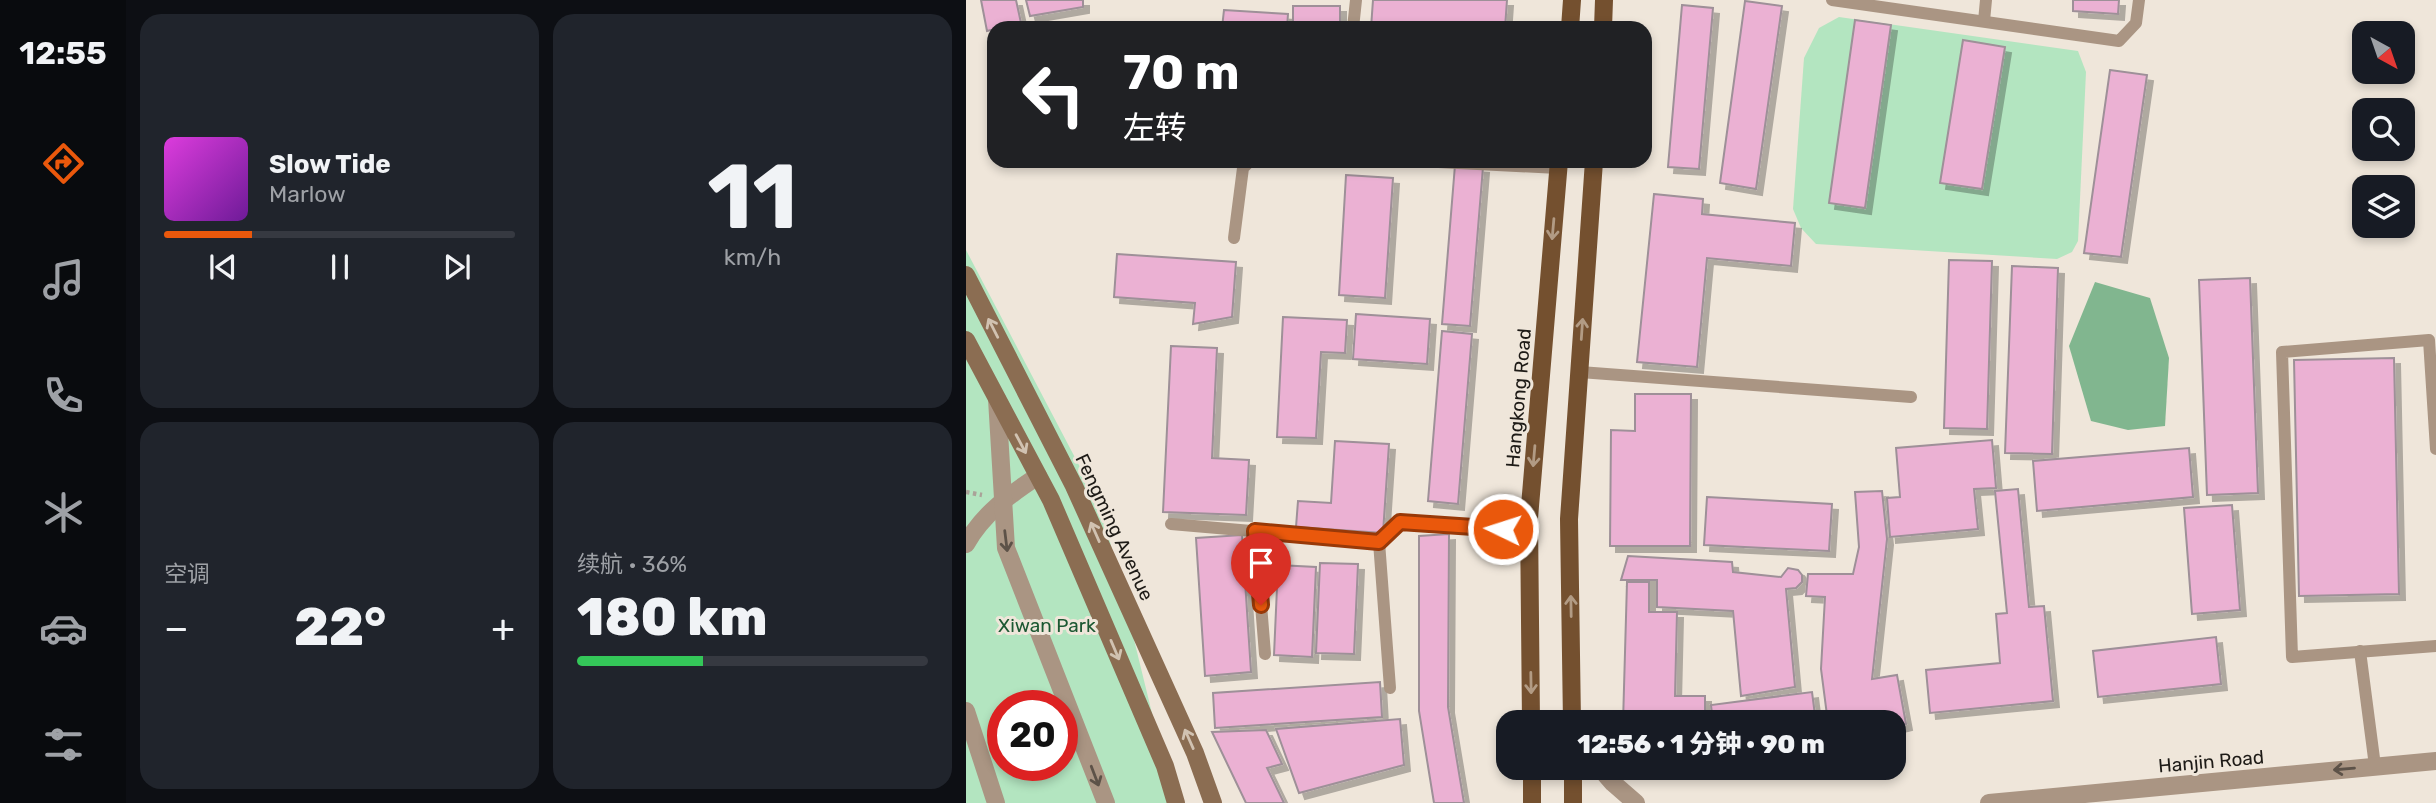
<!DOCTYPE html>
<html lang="zh">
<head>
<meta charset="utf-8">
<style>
  :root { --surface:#171b24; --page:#20242c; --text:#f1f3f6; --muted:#9ea1a6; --line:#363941; --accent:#ea580c }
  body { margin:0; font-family:Rubik,"Noto Sans SC",sans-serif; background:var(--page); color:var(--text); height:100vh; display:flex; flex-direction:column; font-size:26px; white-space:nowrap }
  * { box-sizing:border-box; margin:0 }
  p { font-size:23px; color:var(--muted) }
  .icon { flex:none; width:38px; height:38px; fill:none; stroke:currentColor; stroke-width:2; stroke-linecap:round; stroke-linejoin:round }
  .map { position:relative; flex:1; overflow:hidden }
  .drawer { display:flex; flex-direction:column; gap:14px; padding:14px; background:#0d0f14; width:840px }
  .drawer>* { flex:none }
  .hud { position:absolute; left:21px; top:21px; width:665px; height:147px; border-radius:21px; box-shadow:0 4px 10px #0003; background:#202124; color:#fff; overflow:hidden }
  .needle { width:46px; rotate:140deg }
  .buttons { position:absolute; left:1386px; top:21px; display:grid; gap:14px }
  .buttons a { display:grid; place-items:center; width:63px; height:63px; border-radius:14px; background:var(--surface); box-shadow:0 4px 10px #0003; font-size:35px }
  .speed { position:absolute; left:21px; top:690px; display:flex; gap:14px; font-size:35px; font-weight:700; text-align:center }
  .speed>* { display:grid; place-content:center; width:91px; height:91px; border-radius:50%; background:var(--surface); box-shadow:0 4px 10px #0003; line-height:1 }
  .speed .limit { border:10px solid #d22; background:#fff; color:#111 }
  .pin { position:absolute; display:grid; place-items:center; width:60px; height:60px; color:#fff; margin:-72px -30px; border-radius:50% 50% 50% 0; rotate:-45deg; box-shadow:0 0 7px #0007 }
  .pin .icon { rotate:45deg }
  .me { position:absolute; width:77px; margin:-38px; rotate:274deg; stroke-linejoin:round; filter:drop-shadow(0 0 5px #0008) }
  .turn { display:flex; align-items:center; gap:24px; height:147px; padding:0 21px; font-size:32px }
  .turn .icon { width:91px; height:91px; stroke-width:2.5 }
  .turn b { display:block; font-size:49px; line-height:60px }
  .big { font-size:52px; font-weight:800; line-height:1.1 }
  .drawer .widget { flex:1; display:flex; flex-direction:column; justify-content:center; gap:10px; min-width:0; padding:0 24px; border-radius:21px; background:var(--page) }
  .drawer .dial { align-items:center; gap:0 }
  .dial b { font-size:91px; line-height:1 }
  .song { display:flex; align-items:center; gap:21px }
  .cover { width:84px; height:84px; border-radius:10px; background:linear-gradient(135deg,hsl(300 70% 55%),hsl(280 70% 35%)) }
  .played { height:7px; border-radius:4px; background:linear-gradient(90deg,var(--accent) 25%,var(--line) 25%) }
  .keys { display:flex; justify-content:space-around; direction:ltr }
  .heat { display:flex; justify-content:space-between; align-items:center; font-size:38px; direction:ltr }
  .charge { height:10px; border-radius:5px; background:linear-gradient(90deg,#34c759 36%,var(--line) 0) }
  .drawer .tiles { flex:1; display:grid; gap:14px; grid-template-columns:repeat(2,1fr) }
  .trip { position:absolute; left:530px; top:710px; width:410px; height:70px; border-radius:21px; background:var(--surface); box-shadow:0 4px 10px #0003; font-weight:800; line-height:70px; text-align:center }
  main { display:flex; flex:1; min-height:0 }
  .tab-bar { display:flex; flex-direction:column; width:126px; justify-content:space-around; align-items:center; background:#090b0e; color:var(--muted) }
  .tab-bar .icon { width:49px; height:49px }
  .tab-bar .on { color:var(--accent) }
  .tab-bar b { font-size:32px; color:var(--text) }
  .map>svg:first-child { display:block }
  .green { fill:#b3e5c0; fill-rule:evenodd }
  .forest { fill:#81b68f }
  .building { fill:#ebb1d3; stroke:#9e9098; stroke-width:2; filter:url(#shadow) }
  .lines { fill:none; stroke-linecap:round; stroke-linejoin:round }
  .path { stroke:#aaa399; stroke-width:4.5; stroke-dasharray:3.5 3.5; stroke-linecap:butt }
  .service { stroke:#aa9583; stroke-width:12 }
  .pedestrian { stroke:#aa9583; stroke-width:18 }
  .tertiary { stroke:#aa9583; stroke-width:18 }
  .secondary { stroke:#8b6d52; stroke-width:18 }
  .primary { stroke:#74502f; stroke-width:18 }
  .oneway { stroke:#b29b84 }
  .oneway2 { stroke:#d1c2b1 }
  .oneway3 { stroke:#5d5248 }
  .route-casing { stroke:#983908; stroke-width:18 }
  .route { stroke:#ea580c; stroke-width:12 }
  .labels { text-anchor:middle; stroke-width:6; stroke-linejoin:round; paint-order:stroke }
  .street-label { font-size:19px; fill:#1e1b17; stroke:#efe6da }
  .park-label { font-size:19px; fill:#1c5832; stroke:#efe6da }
</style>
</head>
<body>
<main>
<nav class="tab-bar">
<b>12:55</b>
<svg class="icon on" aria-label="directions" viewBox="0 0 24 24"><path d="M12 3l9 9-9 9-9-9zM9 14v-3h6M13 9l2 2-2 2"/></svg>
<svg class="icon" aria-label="music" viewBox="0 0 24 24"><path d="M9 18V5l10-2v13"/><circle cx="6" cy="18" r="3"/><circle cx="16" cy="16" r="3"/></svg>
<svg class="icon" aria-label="phone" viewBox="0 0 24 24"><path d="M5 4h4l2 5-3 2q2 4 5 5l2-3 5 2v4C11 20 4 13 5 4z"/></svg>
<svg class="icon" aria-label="climate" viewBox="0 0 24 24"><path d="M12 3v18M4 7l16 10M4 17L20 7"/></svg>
<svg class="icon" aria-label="car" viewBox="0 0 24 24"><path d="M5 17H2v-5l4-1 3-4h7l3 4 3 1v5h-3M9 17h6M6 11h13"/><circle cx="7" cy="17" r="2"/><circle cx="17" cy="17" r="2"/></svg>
<svg class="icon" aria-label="filters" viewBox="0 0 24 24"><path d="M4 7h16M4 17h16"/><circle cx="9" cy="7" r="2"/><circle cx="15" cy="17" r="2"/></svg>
</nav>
<section class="drawer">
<div class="tiles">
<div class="widget">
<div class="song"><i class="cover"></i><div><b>Slow Tide</b><p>Marlow</p></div></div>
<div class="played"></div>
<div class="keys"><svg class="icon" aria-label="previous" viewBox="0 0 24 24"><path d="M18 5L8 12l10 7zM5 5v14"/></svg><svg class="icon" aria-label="pause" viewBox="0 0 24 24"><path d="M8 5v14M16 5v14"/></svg><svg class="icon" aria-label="next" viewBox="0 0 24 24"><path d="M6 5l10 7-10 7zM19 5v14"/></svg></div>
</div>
<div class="widget dial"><b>11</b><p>km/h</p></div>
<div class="widget"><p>空调</p>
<div class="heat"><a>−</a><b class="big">22°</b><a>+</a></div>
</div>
<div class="widget"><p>续航 · 36%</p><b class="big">180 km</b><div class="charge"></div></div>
</div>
</section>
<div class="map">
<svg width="1470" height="803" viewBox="0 0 1470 803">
  <defs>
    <filter id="shadow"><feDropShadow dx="6" dy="6" stdDeviation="0" flood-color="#0004"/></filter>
  </defs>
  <rect width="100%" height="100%" fill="#efe6da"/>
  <!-- green -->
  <g class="green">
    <polygon points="873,17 1112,51 1120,72 1112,241 1106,252 1091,259 850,244 835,228 827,209 838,58 853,28"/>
    <path d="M0 250 136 509 208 803H0ZM37 705H96V765H37Z"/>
  </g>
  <!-- forest -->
  <polygon class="forest" points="1129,282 1184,298 1203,358 1199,426 1162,430 1125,421 1103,346"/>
  <!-- building -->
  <g class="building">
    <polygon points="15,0 50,0 55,23 21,31"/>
    <polygon points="60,0 117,0 117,7 64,16"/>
    <polygon points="407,0 541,0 539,28 405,28"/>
    <polygon points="1107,0 1153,0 1152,14 1107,11"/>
    <polygon points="779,1 816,6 790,189 754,183"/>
    <polygon points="716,5 747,8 733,169 702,167"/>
    <rect x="327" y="6" width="47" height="22"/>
    <polygon points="258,10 322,14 321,28 256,28"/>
    <polygon points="889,20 925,25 899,208 863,203"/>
    <polygon points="997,40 1039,47 1016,189 974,183"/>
    <polygon points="1144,70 1181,75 1155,257 1118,253"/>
    <polygon points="489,165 517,167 504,326 476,324"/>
    <polygon points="380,175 427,178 419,298 373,295"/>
    <polygon points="688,194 737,199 736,214 829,223 825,266 741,258 731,367 671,362"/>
    <polygon points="151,254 270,262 266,317 227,324 229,303 148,297"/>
    <polygon points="983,260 1026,261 1021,429 978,428"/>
    <polygon points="1046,266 1092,268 1086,454 1039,453"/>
    <polygon points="1284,278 1292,493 1241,495 1233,280"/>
    <polygon points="390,314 464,319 461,364 387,359"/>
    <polygon points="317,317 381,320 379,353 355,352 350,438 311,437"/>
    <polygon points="476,331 506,334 492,504 462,501"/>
    <polygon points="205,346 251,348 246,458 283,460 280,515 197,512"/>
    <polygon points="1428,358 1433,594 1333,596 1328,360"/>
    <polygon points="669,394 725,394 724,546 644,546 645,430 669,431"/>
    <polygon points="1026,440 1030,488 1008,489 1012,529 924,537 921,498 934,497 930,448"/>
    <polygon points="369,441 423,444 417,533 330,527 332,501 365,503"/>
    <polygon points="1223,448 1227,497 1071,511 1067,461"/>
    <polygon points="1052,489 1063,607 1078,606 1087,701 964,713 960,670 1034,663 1030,614 1041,613 1029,491"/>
    <polygon points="916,491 921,539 906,679 931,675 940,724 928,727 928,723 862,723 855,669 859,597 840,596 842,574 887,574 893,547 889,492"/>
    <polygon points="741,497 866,504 863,551 738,545"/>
    <polygon points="1266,505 1274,610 1226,614 1218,508"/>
    <polygon points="483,534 482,707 498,803 468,803 453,711 453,536"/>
    <polygon points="276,535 285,672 239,676 230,538"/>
    <polygon points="662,556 766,562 767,572 815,577 822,568 832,570 836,575 836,582 830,588 820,589 829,687 775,696 767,611 691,607 691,580 655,580"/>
    <polygon points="354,563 392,564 388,654 350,653"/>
    <polygon points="312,565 350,567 346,657 308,655"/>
    <polygon points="661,582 683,582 683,612 711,612 709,696 739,696 739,723 657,723"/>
    <polygon points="1250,637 1255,684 1132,697 1127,651"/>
    <polygon points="414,682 416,717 249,728 247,693"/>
    <polygon points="846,692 850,723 747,723 745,705"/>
    <polygon points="434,719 438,765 333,793 310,729"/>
    <polygon points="300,730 316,764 301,768 318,803 280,803 246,732"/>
  </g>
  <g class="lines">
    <!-- path -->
    <polyline class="path" points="0,492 16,495"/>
    <!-- service -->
    <g class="service">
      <polyline points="866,0 1153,41 1170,23 1173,0"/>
      <polyline points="1018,21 1020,0"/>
      <polyline points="387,28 390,0"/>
      <polyline points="453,161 592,168"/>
      <polyline points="268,238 277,168 284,161"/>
      <polyline points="614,372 945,397"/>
      <polyline points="1470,449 1463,340 1316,352 1326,657 1470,646"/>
      <polyline points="205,524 413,542 434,522 563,531"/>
      <polyline points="289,531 299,654"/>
      <polyline points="413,542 424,688"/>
      <polyline points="1394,651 1409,766"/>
    </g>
    <!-- pedestrian -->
    <g class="pedestrian">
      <path d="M0 544C17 514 43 495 72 476"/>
      <polyline points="0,711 30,803"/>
    </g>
    <!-- tertiary -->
    <g class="tertiary">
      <polyline points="31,399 40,548 140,803"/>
      <polyline points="634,768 647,783 670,803"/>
      <polyline points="1023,803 1470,761"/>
    </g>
    <!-- secondary -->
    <g class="secondary">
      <polyline points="0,275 108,486 229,753 247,803"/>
      <polyline points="0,340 85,500 199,766 210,803"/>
    </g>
    <!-- primary -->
    <g class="primary">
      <polyline points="604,28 606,0"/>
      <polyline points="637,28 638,0"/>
      <polyline points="565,723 563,518 593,161"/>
      <polyline points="606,723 603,519 628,161"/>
      <polyline points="566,768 566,803"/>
      <polyline points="607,768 607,803"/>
    </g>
  </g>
  <!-- one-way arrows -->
  <defs><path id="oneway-shaft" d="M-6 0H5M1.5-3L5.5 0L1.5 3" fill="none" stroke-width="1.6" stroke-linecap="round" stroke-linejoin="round" transform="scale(1.75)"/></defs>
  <g class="oneway">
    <use href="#oneway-shaft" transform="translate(587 229) rotate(95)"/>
    <use href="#oneway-shaft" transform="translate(616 329) rotate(-86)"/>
    <use href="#oneway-shaft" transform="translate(568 456) rotate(95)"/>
    <use href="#oneway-shaft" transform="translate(605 606) rotate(-91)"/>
    <use href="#oneway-shaft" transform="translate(565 683) rotate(89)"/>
  </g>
  <g class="oneway2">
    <use href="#oneway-shaft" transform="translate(27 328) rotate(-117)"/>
    <use href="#oneway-shaft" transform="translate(55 444) rotate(62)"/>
    <use href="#oneway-shaft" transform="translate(129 532) rotate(-114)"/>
    <use href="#oneway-shaft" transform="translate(149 650) rotate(67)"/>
    <use href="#oneway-shaft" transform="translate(223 739) rotate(-114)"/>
  </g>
  <g class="oneway3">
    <use href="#oneway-shaft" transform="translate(40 541) rotate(83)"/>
    <use href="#oneway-shaft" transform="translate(1378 769) rotate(175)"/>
    <use href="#oneway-shaft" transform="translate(129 776) rotate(69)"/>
  </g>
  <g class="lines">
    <defs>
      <polyline id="route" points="295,605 289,531 413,542 434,522 537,529"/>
    </defs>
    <!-- route casing -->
    <use href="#route" class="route-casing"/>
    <!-- route -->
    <use href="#route" class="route"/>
  </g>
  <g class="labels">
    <!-- street labels -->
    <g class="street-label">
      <text transform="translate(552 398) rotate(-85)" y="7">Hangkong Road</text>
      <text transform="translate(149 527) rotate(65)" y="7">Fengming Avenue</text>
      <text transform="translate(1245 761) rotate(-5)" y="7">Hanjin Road</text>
    </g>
    <!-- park labels -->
    <g class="park-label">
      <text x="81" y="632">Xiwan Park</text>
    </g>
  </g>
</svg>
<div class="buttons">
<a><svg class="needle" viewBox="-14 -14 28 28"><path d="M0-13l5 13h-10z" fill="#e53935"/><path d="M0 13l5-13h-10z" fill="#9ea1a6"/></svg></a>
<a><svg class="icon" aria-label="search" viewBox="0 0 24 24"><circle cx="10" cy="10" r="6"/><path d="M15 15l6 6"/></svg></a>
<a><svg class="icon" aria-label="layers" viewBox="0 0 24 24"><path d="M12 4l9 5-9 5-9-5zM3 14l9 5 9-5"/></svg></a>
</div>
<div class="speed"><div class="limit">20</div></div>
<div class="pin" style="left:295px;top:605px;background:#d93025"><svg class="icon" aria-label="arrive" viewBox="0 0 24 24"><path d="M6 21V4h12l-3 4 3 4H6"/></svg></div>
<svg class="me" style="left:537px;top:529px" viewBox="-20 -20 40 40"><circle r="17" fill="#ea580c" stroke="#fff" stroke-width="3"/><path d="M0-11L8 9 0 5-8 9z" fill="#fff"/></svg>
<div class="trip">12:56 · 1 分钟 · 90 m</div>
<div class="hud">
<div class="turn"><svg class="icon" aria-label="left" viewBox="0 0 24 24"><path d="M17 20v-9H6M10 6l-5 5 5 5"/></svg><div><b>70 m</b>左转</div></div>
</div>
</div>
</main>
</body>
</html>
